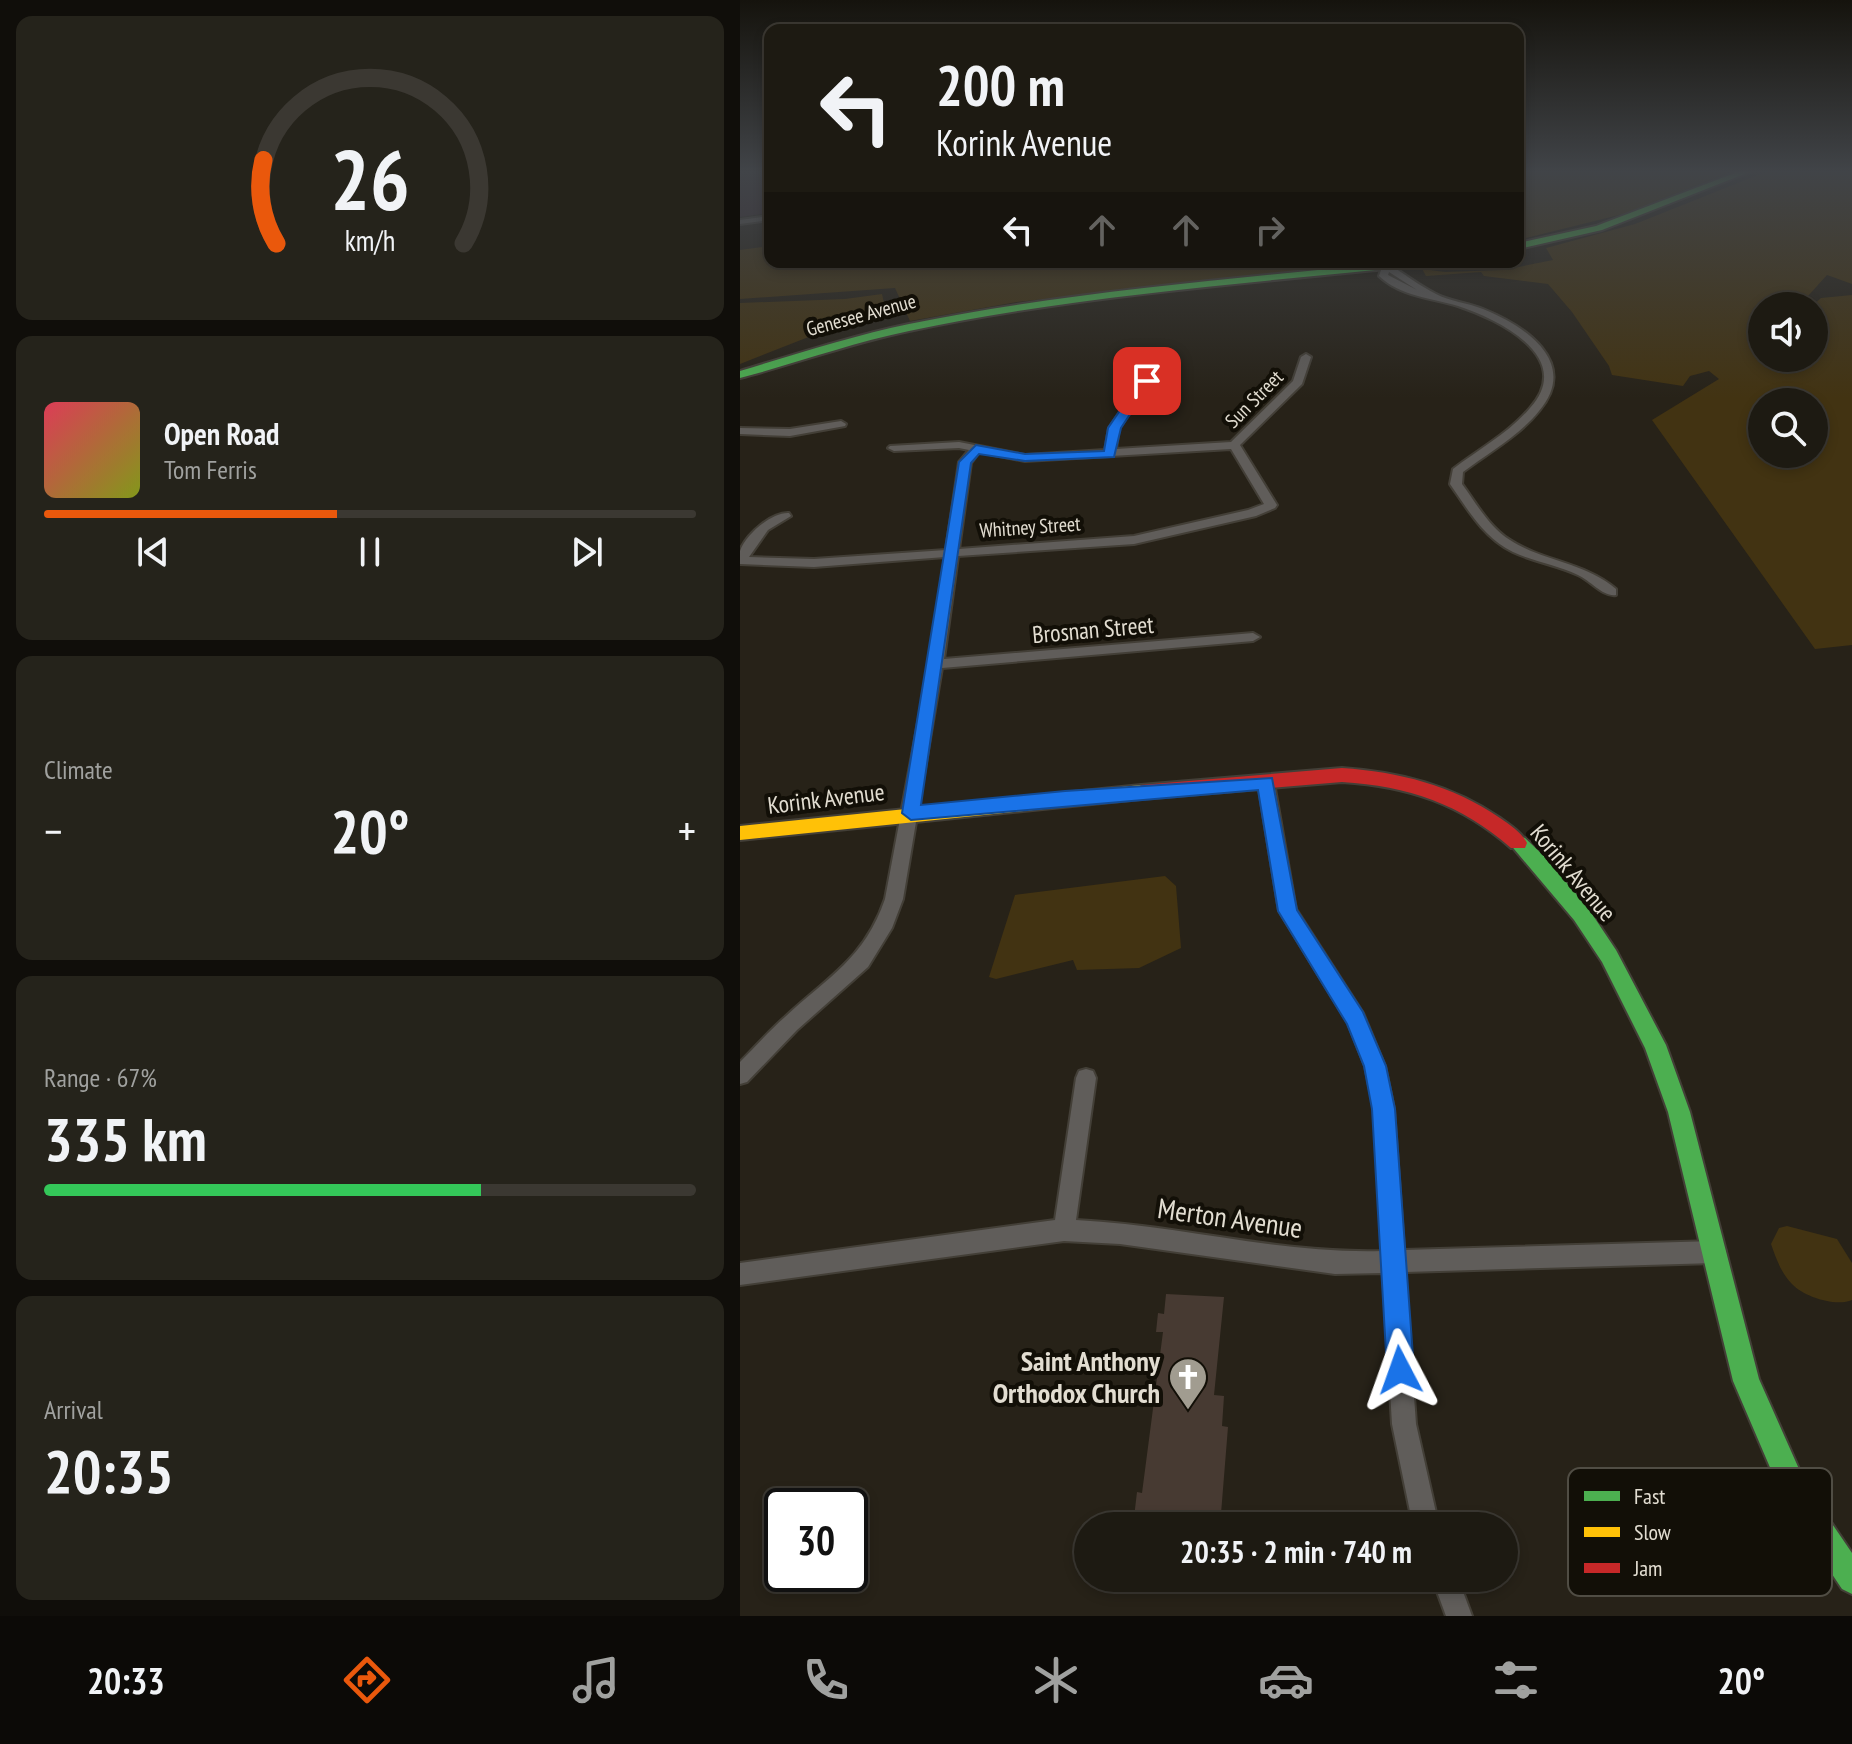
<!DOCTYPE html>
<html lang="en">
<head>
<meta charset="utf-8">
<style>
  :root { --surface:#1d1a12; --page:#25231b; --text:#f1f3f6; --muted:#a0a19f; --line:#3b3832; --accent:#ea580c }
  body { margin:0; font-family:"PT Sans Narrow",sans-serif; background:var(--page); color:var(--text); height:100vh; display:flex; flex-direction:column; font-size:30px; white-space:nowrap }
  * { box-sizing:border-box; margin:0 }
  p { font-size:26px; color:var(--muted) }
  .icon { flex:none; width:44px; height:44px; fill:none; stroke:currentColor; stroke-width:2; stroke-linecap:round; stroke-linejoin:round }
  .map { position:relative; flex:1; overflow:hidden }
  .sheet { display:flex; flex-direction:column; gap:16px; padding:16px; background:#100e0a; width:740px }
  .sheet>* { flex:none }
  .hud { position:absolute; left:24px; top:24px; width:760px; height:244px; border-radius:16px; box-shadow:0 4px 12px #0003,0 0 0 2px var(--line); background:#1d1a12; color:var(--text); overflow:hidden }
  .controls { position:absolute; left:1008px; top:292px; display:grid; gap:16px }
  .controls a { display:grid; place-items:center; width:80px; height:80px; border-radius:50%; background:var(--surface); box-shadow:0 4px 12px #0003,0 0 0 2px var(--line); font-size:40px }
  .speed { position:absolute; left:24px; top:1488px; display:flex; gap:16px; font-size:40px; font-weight:700; text-align:center }
  .speed>* { display:grid; place-content:center; width:104px; height:104px; border-radius:50%; background:var(--surface); box-shadow:0 4px 12px #0003,0 0 0 2px var(--line); line-height:1 }
  .speed .limit { border:4px solid #111; border-radius:12px; background:#fff; color:#111 }
  .pin { position:absolute; display:grid; place-items:center; width:68px; height:68px; color:#fff; margin:-34px; border-radius:16px; box-shadow:0 4px 12px #0006 }
  .me { position:absolute; width:88px; margin:-44px; rotate:356deg; stroke-linejoin:round; filter:drop-shadow(0 0 6px #0008) }
  .turn { display:flex; align-items:center; gap:28px; height:168px; padding:0 40px; font-size:36px }
  .turn .icon { width:104px; height:104px; stroke-width:2.5 }
  .turn b { display:block; font-size:56px; line-height:68px }
  .lanes { display:flex; align-items:center; height:76px; padding:0 40px; background:#0003; justify-content:center; gap:40px; direction:ltr }
  .lanes .off { opacity:.35 }
  .big { font-size:60px; font-weight:700; line-height:1.1 }
  .sheet .card { flex:1; display:flex; flex-direction:column; justify-content:center; gap:12px; min-width:0; padding:0 28px; border-radius:16px; background:var(--page) }
  .sheet .dial { align-items:center; gap:0 }
  .dial svg { height:208px; overflow:visible; fill:none; stroke:var(--line); stroke-width:7; stroke-linecap:round; text-anchor:middle }
  .dial text { fill:var(--text); stroke:none }
  .song { display:flex; align-items:center; gap:24px }
  .cover { width:96px; height:96px; border-radius:12px; background:linear-gradient(135deg,hsl(350 70% 55%),hsl(70 70% 35%)) }
  .played { height:8px; border-radius:4px; background:linear-gradient(90deg,var(--accent) 45%,var(--line) 45%) }
  .keys { display:flex; justify-content:space-around; direction:ltr }
  .heat { display:flex; justify-content:space-between; align-items:center; font-size:44px; direction:ltr }
  .charge { height:12px; border-radius:6px; background:linear-gradient(90deg,#34c759 67%,var(--line) 0) }
  .trip { position:absolute; left:334px; top:1512px; width:444px; height:80px; border-radius:40px; background:var(--surface); box-shadow:0 4px 12px #0003,0 0 0 2px var(--line); font-weight:700; line-height:80px; text-align:center }
  .tab-bar { display:flex; height:128px; justify-content:space-around; align-items:center; background:#0c0a07; color:var(--muted) }
  .tab-bar .icon { width:56px; height:56px }
  .tab-bar .on { color:var(--accent) }
  .tab-bar b { font-size:36px; color:var(--text) }
  main { display:flex; flex:1; min-height:0 }
  .map>svg:first-child { display:block }
  .education { fill:#36262e }
  .green { fill:#423312; fill-rule:evenodd }
  .building { fill:#473a32 }
  .lines { fill:none; stroke-linecap:round; stroke-linejoin:round }
  .street-casing { stroke:#433f37; stroke-width:4 }
  .fast-casing { stroke:#433f37; stroke-width:4 }
  .slow-casing { stroke:#433f37; stroke-width:4 }
  .jam-casing { stroke:#433f37; stroke-width:4 }
  .street { fill:#605d5a; fill-rule:evenodd }
  .fast { fill:#4caf50; fill-rule:evenodd }
  .slow { fill:#ffc107; fill-rule:evenodd }
  .jam { fill:#c62828; fill-rule:evenodd }
  .route { fill:#1a73e8; stroke:#114b97; stroke-width:2 }
  .labels { text-anchor:middle; stroke-width:8; stroke-linejoin:round; paint-order:stroke }
  .far-street-label { font-size:20px; fill:#e2ddd1; stroke:#120f07 }
  .street-label { font-size:24px; fill:#e2ddd1; stroke:#120f07 }
  .near-street-label { font-size:28px; fill:#e2ddd1; stroke:#120f07 }
  .near-poi-label { font-size:28px; font-weight:bold; fill:#e2ddd1; stroke:#120f07; text-anchor:end }
  .key { fill:#120f07; stroke:#504d44; stroke-width:2 }
  .key-label { font-size:22px; fill:#e2ddd1 }
</style>
</head>
<body>
<main>
<section class="sheet">
<div class="card dial"><svg viewBox="0 0 100 80">
<path d="M14 69A42 42 0 1 1 86 69"/>
<path d="M14 69A42 42 0 0 1 9 37" stroke="#ea580c"/>
<text x="50" y="56" font-size="32" font-weight="700">26</text>
<text x="50" y="72" font-size="11">km/h</text>
</svg></div>
<div class="card">
<div class="song"><i class="cover"></i><div><b>Open Road</b><p>Tom Ferris</p></div></div>
<div class="played"></div>
<div class="keys"><svg class="icon" aria-label="previous" viewBox="0 0 24 24"><path d="M18 5L8 12l10 7zM5 5v14"/></svg><svg class="icon" aria-label="pause" viewBox="0 0 24 24"><path d="M8 5v14M16 5v14"/></svg><svg class="icon" aria-label="next" viewBox="0 0 24 24"><path d="M6 5l10 7-10 7zM19 5v14"/></svg></div>
</div>
<div class="card"><p>Climate</p>
<div class="heat"><a>−</a><b class="big">20°</b><a>+</a></div>
</div>
<div class="card"><p>Range · 67%</p><b class="big">335 km</b><div class="charge"></div></div>
<div class="card"><p>Arrival</p><b class="big">20:35</b></div>
</section>
<div class="map">
<svg width="1112" height="1616" viewBox="0 0 1112 1616">
  <rect width="100%" height="100%" fill="#272218"/>
  <!-- education -->
  <polygon class="education" points="30,171 30,213 0,217 0,172"/>
  <!-- green -->
  <g class="green">
    <polygon points="778,171 993,171 883,214 778,240"/>
    <path d="M1028 171H1112V284L1087 275 1059 306H1022V358H1074L1072 306 1081 298 1112 295V645L1075 649 912 420 979 379 969 371 950 376 943 386 872 375 869 366 832 312 808 284 744 276 741 272 686 276 682 269 705 272 763 270 813 260 806 248 895 224ZM1022 402H1074V454H1022Z"/>
    <polygon points="30,246 30,262 641,262 277,302 170,321 155,288 0,299 0,250"/>
    <polygon points="142,294 145,307 0,364 0,303 105,299"/>
    <polygon points="425,876 436,886 441,948 399,968 337,970 333,960 256,979 249,977 275,895"/>
    <path d="M1047 1226 1097 1239 1112 1263V1300C1096 1307 1064 1297 1052 1284 1041 1273 1036 1258 1031 1244L1039 1228Z"/>
  </g>
  <!-- building -->
  <polygon class="building" points="426,1294 484,1297 474,1395 484,1396 482,1426 488,1427 480,1526 393,1526 397,1492 402,1493 423,1332 416,1332 418,1313 424,1314"/>
  <g class="lines">
    <defs>
      <g id="street">
        <polygon points="30,216 30,220 0,224 0,220"/>
        <path d="M643 264H649C664 274 680 286 696 294 709 301 728 303 743 309 785 326 840 362 799 411 779 436 748 453 723 472L722 484C736 503 749 527 770 540 804 562 844 562 876 589V595C863 597 851 581 838 575 817 565 794 562 773 552 744 538 728 510 710 484L713 469C739 449 769 433 790 408 836 357 758 319 718 306 691 298 660 296 639 276ZM649 272 677 290 648 275Z"/>
        <path d="M566 354 571 357 562 384 500 445 537 505 535 508 516 516 394 544 218 556 204 659 513 633 520 637 513 641 202 668 163 899 152 928 128 967 57 1030 7 1082 0 1084V1062C15 1047 29 1031 45 1017 88 977 125 958 145 899L189 664 205 557 74 567 0 564C0 563 0 552 0 551 6 534 32 512 49 513L51 516 28 530 9 557 74 559 206 550 219 462 229 450 219 448 154 451 148 448 150 446 219 442 285 455 365 450 369 428 403 379 425 369 430 372 429 374 411 383 379 428 376 449 491 442 553 381 561 357ZM491 449 524 504 508 510 394 536 219 549 231 463 239 452 285 461Z"/>
        <polygon points="101,421 106,424 105,426 50,436 0,434 0,428 50,429"/>
        <path d="M526 777 534 783 556 909 623 1013 645 1066 654 1109 664 1250 975 1241 983 1244 986 1252 983 1260 975 1263 665 1272 676 1424 699 1526H673L652 1424 643 1273 595 1274 380 1244 324 1241 0 1285V1263L315 1220 336 1078 339 1071 346 1069 353 1071 356 1078 336 1220C439 1225 540 1254 642 1251L634 1109 625 1066 608 1023 539 911 518 783Z"/>
        <polygon points="692,1578 718,1578 732,1616 706,1616"/>
      </g>
      <g id="fast">
        <polygon points="1000,171 1012,171 862,230 778,249 778,243 856,226"/>
        <path d="M656 262H690L685 265C513 283 339 295 169 331 111 343 57 363 0 378V371C56 354 112 336 169 324 330 291 494 279 656 262Z"/>
        <polygon points="778,836 785,838 806,858 848,908 876,950 926,1045 950,1112 1019,1379 1067,1487 1112,1553 1112,1594 1102,1589 1047,1507 993,1381 928,1112 905,1048 862,962 834,920 769,843 771,838"/>
      </g>
      <polygon id="slow" points="401,785 410,792 401,799 0,840 0,826"/>
      <path id="jam" d="M602 768C659 772 712 785 760 818 770 825 782 833 787 843L785 848H771C721 804 668 786 602 782L401 799 392 792 401 785Z"/>
    </defs>
    <!-- street casing -->
    <use href="#street" class="street-casing"/>
    <!-- fast casing -->
    <use href="#fast" class="fast-casing"/>
    <!-- slow casing -->
    <use href="#slow" class="slow-casing"/>
    <!-- jam casing -->
    <use href="#jam" class="jam-casing"/>
    <!-- street -->
    <use href="#street" class="street"/>
    <!-- fast -->
    <use href="#fast" class="fast"/>
    <!-- slow -->
    <use href="#slow" class="slow"/>
    <!-- jam -->
    <use href="#jam" class="jam"/>
  </g>
  <!-- sky -->
  <linearGradient id="sky" x2="0" y2="1"><stop stop-color="#15130d"/><stop offset="0.43" stop-color="#414448"/><stop offset="1" stop-color="#414448" stop-opacity="0"/></linearGradient>
  <rect width="1112" height="398" fill="url(#sky)"/>
  <!-- route -->
  <polygon class="route" points="402,378 412,381 381,428 374,457 285,461 239,454 231,463 181,805 325,791 532,778 557,910 623,1012 646,1066 655,1109 674,1370 670,1379 660,1383 651,1379 647,1370 632,1109 624,1066 607,1024 538,911 518,790 171,820 162,813 219,462 236,445 285,454 364,451 368,428"/>
  <!-- icons -->
  <defs>
    <symbol id="church-pin" viewBox="-11 -11 22 30"><path d="M0 17L-7.5 6A9.5 9.5 0 1 1 7.5 6Z" fill="#a19c90" stroke="#120f07"/><path d="M-1.2-6h2.4v3.5h3.3v2.4h-3.3V6h-2.4V-.1h-3.3v-2.4h3.3Z" fill="#fff"/></symbol>
  </defs>
  <g fill-rule="evenodd">
    <use href="#church-pin" x="426" y="1355" width="44" height="60"/>
  </g>
  <g class="labels">
    <!-- far-street labels -->
    <g class="far-street-label">
      <text transform="translate(121 315) rotate(-15)" y="7">Genesee Avenue</text>
      <text transform="translate(514 399) rotate(-45)" y="7">Sun Street</text>
      <text transform="translate(290 527) rotate(-4)" y="7">Whitney Street</text>
    </g>
    <!-- street labels -->
    <g class="street-label">
      <text transform="translate(353 630) rotate(-5)" y="8">Brosnan Street</text>
      <text transform="translate(86 799) rotate(-7)" y="8">Korink Avenue</text>
      <text transform="translate(833 873) rotate(50)" y="8">Korink Avenue</text>
    </g>
    <!-- near-street labels -->
    <g class="near-street-label">
      <text transform="translate(490 1218) rotate(8)" y="10">Merton Avenue</text>
    </g>
    <!-- near-poi labels -->
    <g class="near-poi-label">
      <text x="420" y="1371">Saint Anthony<tspan x="420" dy="32">Orthodox Church</tspan></text>
    </g>
  </g>
  <!-- legend -->
  <rect x="828" y="1468" width="264" height="128" rx="12" class="key"/>
  <rect x="844" y="1491" width="36" height="10" fill="#4caf50"/>
  <rect x="844" y="1527" width="36" height="10" fill="#ffc107"/>
  <rect x="844" y="1563" width="36" height="10" fill="#c62828"/>
  <g class="key-label">
    <text x="894" y="1504">Fast</text>
    <text x="894" y="1540">Slow</text>
    <text x="894" y="1576">Jam</text>
  </g>
</svg>
<div class="controls">
<a><svg class="icon" aria-label="sound" viewBox="0 0 24 24"><path d="M4 9h4l5-4v14l-5-4H4zM17 9q2 3 0 6"/></svg></a>
<a><svg class="icon" aria-label="search" viewBox="0 0 24 24"><circle cx="10" cy="10" r="6"/><path d="M15 15l6 6"/></svg></a>
</div>
<div class="speed"><div class="limit">30</div></div>
<div class="pin" style="left:407px;top:381px;background:#d93025"><svg class="icon" aria-label="arrive" viewBox="0 0 24 24"><path d="M6 21V4h12l-3 4 3 4H6"/></svg></div>
<svg class="me" style="left:660px;top:1370px" viewBox="-20 -20 40 40"><path d="M0-17L14 15 0 8-14 15z" fill="#1a73e8" stroke="#fff" stroke-width="4"/></svg>
<div class="trip">20:35 · 2 min · 740 m</div>
<div class="hud">
<div class="turn"><svg class="icon" aria-label="left" viewBox="0 0 24 24"><path d="M17 20v-9H6M10 6l-5 5 5 5"/></svg><div><b>200 m</b>Korink Avenue</div></div>
<div class="lanes"><svg class="icon" aria-label="left" viewBox="0 0 24 24"><path d="M17 20v-9H6M10 6l-5 5 5 5"/></svg><svg class="icon off" aria-label="ahead" viewBox="0 0 24 24"><path d="M12 20V5M6 11l6-6 6 6"/></svg><svg class="icon off" aria-label="ahead" viewBox="0 0 24 24"><path d="M12 20V5M6 11l6-6 6 6"/></svg><svg class="icon off" aria-label="right" viewBox="0 0 24 24"><path d="M7 20v-9h11M14 6l5 5-5 5"/></svg></div>
</div>
</div>
</main>
<nav class="tab-bar">
<b>20:33</b>
<svg class="icon on" aria-label="directions" viewBox="0 0 24 24"><path d="M12 3l9 9-9 9-9-9zM9 14v-3h6M13 9l2 2-2 2"/></svg>
<svg class="icon" aria-label="music" viewBox="0 0 24 24"><path d="M9 18V5l10-2v13"/><circle cx="6" cy="18" r="3"/><circle cx="16" cy="16" r="3"/></svg>
<svg class="icon" aria-label="phone" viewBox="0 0 24 24"><path d="M5 4h4l2 5-3 2q2 4 5 5l2-3 5 2v4C11 20 4 13 5 4z"/></svg>
<svg class="icon" aria-label="climate" viewBox="0 0 24 24"><path d="M12 3v18M4 7l16 10M4 17L20 7"/></svg>
<svg class="icon" aria-label="car" viewBox="0 0 24 24"><path d="M5 17H2v-5l4-1 3-4h7l3 4 3 1v5h-3M9 17h6M6 11h13"/><circle cx="7" cy="17" r="2"/><circle cx="17" cy="17" r="2"/></svg>
<svg class="icon" aria-label="filters" viewBox="0 0 24 24"><path d="M4 7h16M4 17h16"/><circle cx="9" cy="7" r="2"/><circle cx="15" cy="17" r="2"/></svg>
<b>20°</b>
</nav>
</body>
</html>
